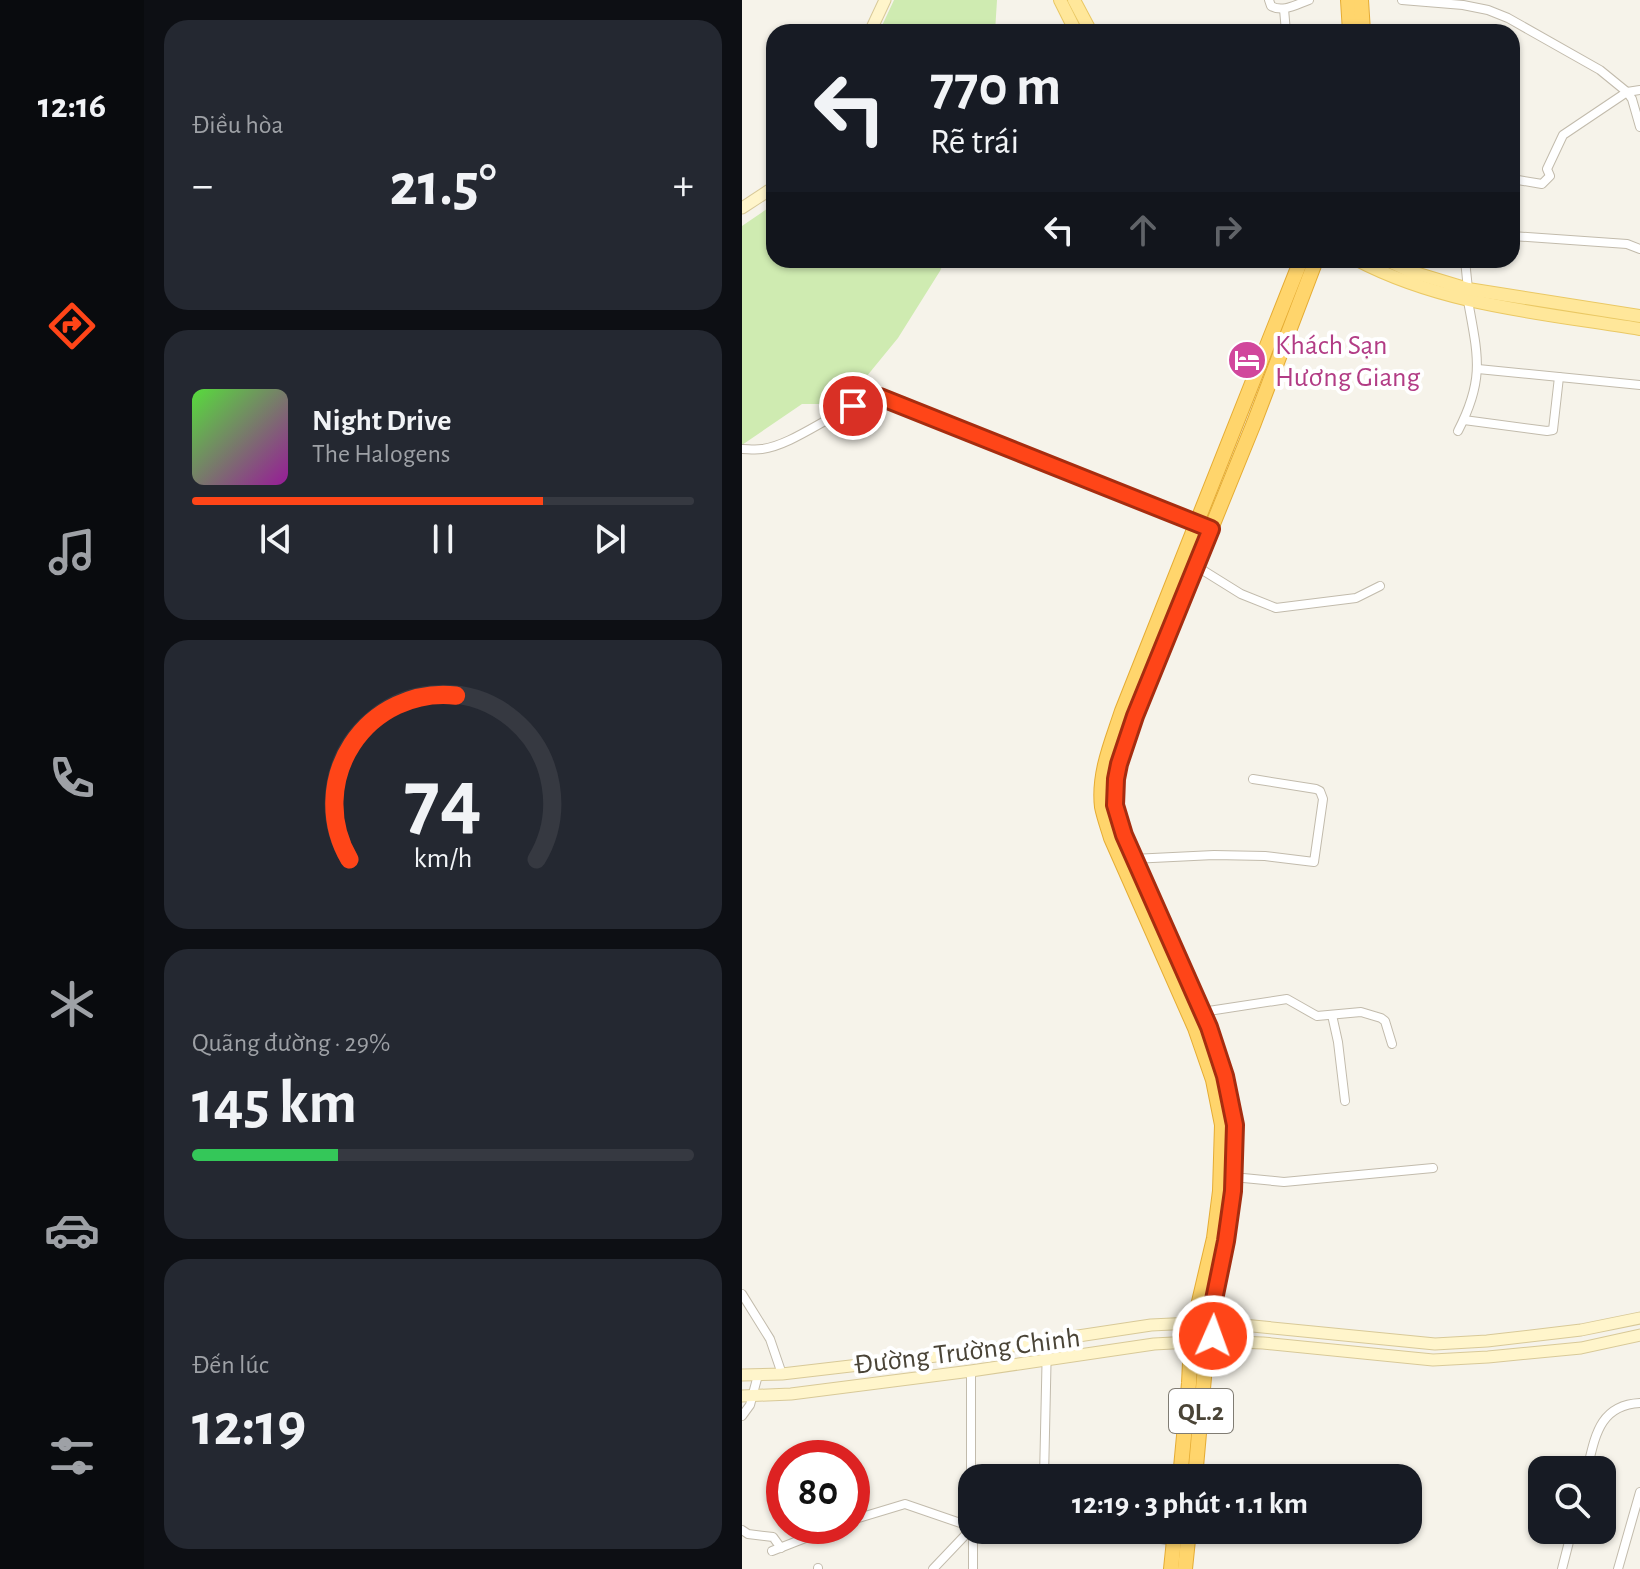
<!DOCTYPE html>
<html lang="vi">
<head>
<meta charset="utf-8">
<style>
  :root { --surface:#171b24; --page:#242831; --text:#f1f3f6; --muted:#9ea1a6; --line:#363941; --accent:#ff4518 }
  body { margin:0; font-family:"Alegreya Sans",sans-serif; background:var(--page); color:var(--text); height:100vh; display:flex; flex-direction:column; font-size:30px; white-space:nowrap }
  * { box-sizing:border-box; margin:0 }
  p { font-size:26px; color:var(--muted) }
  .icon { flex:none; width:44px; height:44px; fill:none; stroke:currentColor; stroke-width:2; stroke-linecap:round; stroke-linejoin:round }
  .map { position:relative; flex:1; overflow:hidden }
  .panel { display:flex; flex-direction:column; gap:20px; padding:20px; background:#0d0f14; width:598px }
  .panel>* { flex:none }
  .banner { position:absolute; left:24px; top:24px; width:754px; height:244px; border-radius:24px; box-shadow:0 2px 6px #0004; background:#171b24; color:var(--text); overflow:hidden }
  .controls { position:absolute; left:786px; top:1456px; display:grid; gap:16px }
  .controls a { display:grid; place-items:center; width:88px; height:88px; border-radius:16px; background:var(--surface); box-shadow:0 2px 6px #0004; font-size:40px }
  .speed { position:absolute; left:24px; top:1440px; display:flex; gap:16px; font-size:40px; font-weight:700; text-align:center }
  .speed>* { display:grid; place-content:center; width:104px; height:104px; border-radius:50%; background:var(--surface); box-shadow:0 2px 6px #0004; line-height:1 }
  .speed .limit { border:12px solid #d22; background:#fff; color:#111 }
  .pin { position:absolute; display:grid; place-items:center; width:68px; height:68px; color:#fff; margin:-34px; border:4px solid #fff; border-radius:50%; box-shadow:0 2px 8px #0007 }
  .me { position:absolute; width:88px; margin:-44px; rotate:2deg; stroke-linejoin:round; filter:drop-shadow(0 0 6px #0008) }
  .turn { display:flex; align-items:center; gap:28px; height:168px; padding:0 32px; font-size:36px }
  .turn .icon { width:104px; height:104px; stroke-width:2.5 }
  .turn b { display:block; font-size:56px; line-height:68px }
  .lanes { display:flex; align-items:center; height:76px; padding:0 32px; background:#0003; justify-content:center; gap:40px; direction:ltr }
  .lanes .off { opacity:.35 }
  .big { font-size:60px; font-weight:600; line-height:1.1 }
  .panel .widget { flex:1; display:flex; flex-direction:column; justify-content:center; gap:12px; min-width:0; padding:0 28px; border-radius:24px; background:var(--page) }
  .panel .dial { align-items:center; gap:0 }
  .dial svg { height:208px; overflow:visible; fill:none; stroke:var(--line); stroke-width:7; stroke-linecap:round; text-anchor:middle }
  .dial text { fill:var(--text); stroke:none }
  .song { display:flex; align-items:center; gap:24px }
  .cover { width:96px; height:96px; border-radius:12px; background:linear-gradient(135deg,hsl(110 70% 55%),hsl(300 70% 35%)) }
  .played { height:8px; border-radius:4px; background:linear-gradient(90deg,var(--accent) 70%,var(--line) 70%) }
  .keys { display:flex; justify-content:space-around; direction:ltr }
  .heat { display:flex; justify-content:space-between; align-items:center; font-size:44px; direction:ltr }
  .charge { height:12px; border-radius:6px; background:linear-gradient(90deg,#34c759 29%,var(--line) 0) }
  .trip { position:absolute; left:216px; top:1464px; width:464px; height:80px; border-radius:24px; background:var(--surface); box-shadow:0 2px 6px #0004; font-weight:600; line-height:80px; text-align:center }
  main { display:flex; flex:1; min-height:0 }
  .tab-bar { display:flex; flex-direction:column; width:144px; justify-content:space-around; align-items:center; background:#090b0e; color:var(--muted) }
  .tab-bar .icon { width:56px; height:56px }
  .tab-bar .on { color:var(--accent) }
  .tab-bar b { font-size:36px; color:var(--text) }
  .map>svg:first-child { display:block }
  .green { fill:#cfebb1 }
  .lines { fill:none; stroke-linecap:round; stroke-linejoin:round }
  .street-casing { stroke:#c2bbac; stroke-width:10 }
  .secondary-casing { stroke:#d8c998; stroke-width:13 }
  .primary-casing { stroke:#eac864; stroke-width:14 }
  .highway-casing { stroke:#e5ac34; stroke-width:16 }
  .street { stroke:#fff; stroke-width:8 }
  .secondary { stroke:#fff5cb; stroke-width:11 }
  .primary { stroke:#ffe79a; stroke-width:12 }
  .highway { stroke:#ffd56c; stroke-width:14 }
  .route-casing { stroke:#a62d10; stroke-width:20 }
  .route { stroke:#ff4518; stroke-width:14 }
  .labels { text-anchor:middle; stroke-width:8; stroke-linejoin:round; paint-order:stroke }
  .shield { fill:#fff; stroke:#807c73; stroke-width:2 }
  .shield-label { font-size:26px; font-weight:bold; fill:#4a4437 }
  .hotel-label { font-size:28px; fill:#b23c85; stroke:#fff; text-anchor:start }
  .street-label { font-size:28px; fill:#4a4437; stroke:#fff }
</style>
</head>
<body>
<main>
<nav class="tab-bar">
<b>12:16</b>
<svg class="icon on" aria-label="directions" viewBox="0 0 24 24"><path d="M12 3l9 9-9 9-9-9zM9 14v-3h6M13 9l2 2-2 2"/></svg>
<svg class="icon" aria-label="music" viewBox="0 0 24 24"><path d="M9 18V5l10-2v13"/><circle cx="6" cy="18" r="3"/><circle cx="16" cy="16" r="3"/></svg>
<svg class="icon" aria-label="phone" viewBox="0 0 24 24"><path d="M5 4h4l2 5-3 2q2 4 5 5l2-3 5 2v4C11 20 4 13 5 4z"/></svg>
<svg class="icon" aria-label="climate" viewBox="0 0 24 24"><path d="M12 3v18M4 7l16 10M4 17L20 7"/></svg>
<svg class="icon" aria-label="car" viewBox="0 0 24 24"><path d="M5 17H2v-5l4-1 3-4h7l3 4 3 1v5h-3M9 17h6M6 11h13"/><circle cx="7" cy="17" r="2"/><circle cx="17" cy="17" r="2"/></svg>
<svg class="icon" aria-label="filters" viewBox="0 0 24 24"><path d="M4 7h16M4 17h16"/><circle cx="9" cy="7" r="2"/><circle cx="15" cy="17" r="2"/></svg>
</nav>
<section class="panel">
<div class="widget"><p>Điều hòa</p>
<div class="heat"><a>−</a><b class="big">21.5°</b><a>+</a></div>
</div>
<div class="widget">
<div class="song"><i class="cover"></i><div><b>Night Drive</b><p>The Halogens</p></div></div>
<div class="played"></div>
<div class="keys"><svg class="icon" aria-label="previous" viewBox="0 0 24 24"><path d="M18 5L8 12l10 7zM5 5v14"/></svg><svg class="icon" aria-label="pause" viewBox="0 0 24 24"><path d="M8 5v14M16 5v14"/></svg><svg class="icon" aria-label="next" viewBox="0 0 24 24"><path d="M6 5l10 7-10 7zM19 5v14"/></svg></div>
</div>
<div class="widget dial"><svg viewBox="0 0 100 80">
<path d="M14 69A42 42 0 1 1 86 69"/>
<path d="M14 69A42 42 0 0 1 55 6" stroke="#ff4518"/>
<text x="50" y="56" font-size="32" font-weight="700">74</text>
<text x="50" y="72" font-size="11">km/h</text>
</svg></div>
<div class="widget"><p>Quãng đường · 29%</p><b class="big">145 km</b><div class="charge"></div></div>
<div class="widget"><p>Đến lúc</p><b class="big">12:19</b></div>
</section>
<div class="map">
<svg width="898" height="1569" viewBox="0 0 898 1569">
  <rect width="100%" height="100%" fill="#f6f3ea"/>
  <!-- green -->
  <g class="green">
    <polygon points="152,0 255,0 253,32 137,32"/>
    <polygon points="32,204 32,260 203,260 198,271 156,338 102,404 60,404 0,445 0,226"/>
  </g>
  <g class="lines">
    <defs>
      <g id="street">
        <path d="M527 0 529 6C541 13 555 4 567 0"/>
        <polyline points="660,0 721,5 746,10 766,18 858,70 885,92 890,99 898,127"/>
        <polyline points="542,9 544,32"/>
        <polyline points="770,179 800,184 808,176 805,169 821,135 885,92 898,90"/>
        <polyline points="770,236 885,244 898,249"/>
        <polyline points="723,260 726,289"/>
        <polyline points="736,369 898,385"/>
        <polyline points="722,420 805,431 811,430 817,377"/>
        <path d="M716 431C743 379 736 356 726 301"/>
        <path d="M0 449C6 449 13 450 20 449 44 446 74 425 96 414 109 407 123 398 138 397L469 529"/>
        <polyline points="454,566 499,594 534,608 614,598 638,586"/>
        <polyline points="390,859 472,855 523,856 572,862 581,799 578,791 574,789 511,779"/>
        <polyline points="460,1012 545,999 575,1016 619,1012 639,1018 643,1021 650,1044"/>
        <polyline points="590,1015 596,1042 603,1101"/>
        <polyline points="491,1177 542,1182 691,1168"/>
        <polyline points="0,1294 28,1339 40,1374"/>
        <polyline points="229,1371 229,1505 230,1513"/>
        <polyline points="0,1416 8,1405 16,1375"/>
        <path d="M845 1470C853 1437 857 1405 898 1403"/>
        <polyline points="302,1478 305,1341"/>
        <polyline points="110,1520 163,1504 230,1527"/>
        <polyline points="0,1530 6,1534 31,1537 39,1548"/>
        <polyline points="362,1530 432,1541"/>
        <polyline points="30,1551 94,1526"/>
        <polyline points="76,1568 76,1569"/>
        <polyline points="191,1569 230,1528"/>
        <polyline points="231,1569 231,1530"/>
        <polyline points="820,1569 830,1530"/>
        <polyline points="876,1569 898,1492"/>
      </g>
      <g id="secondary">
        <polyline points="128,32 143,0"/>
        <polyline points="0,208 32,187"/>
        <polyline points="467,1324 501,1325 693,1344 745,1341 839,1330 898,1318"/>
        <polyline points="468,1341 521,1343 691,1360 746,1357 839,1348 898,1335"/>
        <polyline points="0,1375 40,1374 237,1351 409,1325 451,1323"/>
        <polyline points="0,1396 49,1394 229,1371 412,1344 449,1342"/>
      </g>
      <g id="primary">
        <polyline points="318,0 334,32"/>
        <polyline points="332,0 349,32"/>
        <path d="M615 260C703 306 802 313 898 329"/>
        <polyline points="645,260 670,272 726,289 898,316"/>
      </g>
      <g id="highway">
        <polyline points="606,0 608,32"/>
        <polyline points="619,0 621,32"/>
        <path d="M452 1323 472 1238 478 1191 480 1125 471 1080 453 1028 369 838C366 828 362 817 360 807 356 773 370 742 380 711L559 260"/>
        <polyline points="467,1324 484,1241 491,1191 493,1125 483,1076 467,1027 382,835 373,805 374,779 377,764 393,716 512,423 574,260"/>
        <polyline points="438,1478 447,1383 449,1342"/>
        <polyline points="453,1478 465,1344"/>
        <polyline points="429,1569 433,1530"/>
        <polyline points="443,1569 447,1530"/>
      </g>
    </defs>
    <!-- street casing -->
    <use href="#street" class="street-casing"/>
    <!-- secondary casing -->
    <use href="#secondary" class="secondary-casing"/>
    <!-- primary casing -->
    <use href="#primary" class="primary-casing"/>
    <!-- highway casing -->
    <use href="#highway" class="highway-casing"/>
    <!-- street -->
    <use href="#street" class="street"/>
    <!-- secondary -->
    <use href="#secondary" class="secondary"/>
    <!-- primary -->
    <use href="#primary" class="primary"/>
    <!-- highway -->
    <use href="#highway" class="highway"/>
  </g>
  <g class="lines">
    <defs>
      <polyline id="route" points="111,406 131,398 138,397 469,529 393,716 377,764 374,779 373,805 382,835 467,1027 483,1076 493,1125 491,1191 484,1241 467,1324 471,1330 471,1336"/>
    </defs>
    <!-- route casing -->
    <use href="#route" class="route-casing"/>
    <!-- route -->
    <use href="#route" class="route"/>
  </g>
  <!-- icons -->
  <defs>
    <symbol id="hotel-disc" viewBox="-11 -11 22 22"><circle r="9.5" fill="#d1479c" stroke="#fff"/><path d="M-6-4.5h1.5V1H6V5H4.5V3h-9V5H-6ZM-4 0a1.8 1.8 0 1 1 3.6 0ZM.5 0V-2.5h3Q6-2.5 6 0Z" fill="#fff"/></symbol>
  </defs>
  <g fill-rule="evenodd">
    <use href="#hotel-disc" x="483" y="338" width="44" height="44"/>
  </g>
  <g class="labels">
    <!-- shield labels -->
    <rect class="shield" x="427" y="1389" width="64" height="44" rx="6"/>
    <g class="shield-label">
      <text x="459" y="1420">QL.2</text>
    </g>
    <!-- hotel labels -->
    <g class="hotel-label">
      <text x="533" y="354">Khách Sạn<tspan x="533" dy="32">Hương Giang</tspan></text>
    </g>
    <!-- street labels -->
    <g class="street-label">
      <text transform="translate(225 1350) rotate(-7)" y="10">Đường Trường Chinh</text>
    </g>
  </g>
</svg>
<div class="controls">
<a><svg class="icon" aria-label="search" viewBox="0 0 24 24"><circle cx="10" cy="10" r="6"/><path d="M15 15l6 6"/></svg></a>
</div>
<div class="speed"><div class="limit">80</div></div>
<div class="pin" style="left:111px;top:406px;background:#d93025"><svg class="icon" aria-label="arrive" viewBox="0 0 24 24"><path d="M6 21V4h12l-3 4 3 4H6"/></svg></div>
<svg class="me" style="left:471px;top:1336px" viewBox="-20 -20 40 40"><circle r="17" fill="#ff4518" stroke="#fff" stroke-width="3"/><path d="M0-11L8 9 0 5-8 9z" fill="#fff"/></svg>
<div class="trip">12:19 · 3 phút · 1.1 km</div>
<div class="banner">
<div class="turn"><svg class="icon" aria-label="left" viewBox="0 0 24 24"><path d="M17 20v-9H6M10 6l-5 5 5 5"/></svg><div><b>770 m</b>Rẽ trái</div></div>
<div class="lanes"><svg class="icon" aria-label="left" viewBox="0 0 24 24"><path d="M17 20v-9H6M10 6l-5 5 5 5"/></svg><svg class="icon off" aria-label="ahead" viewBox="0 0 24 24"><path d="M12 20V5M6 11l6-6 6 6"/></svg><svg class="icon off" aria-label="right" viewBox="0 0 24 24"><path d="M7 20v-9h11M14 6l5 5-5 5"/></svg></div>
</div>
</div>
</main>
</body>
</html>
